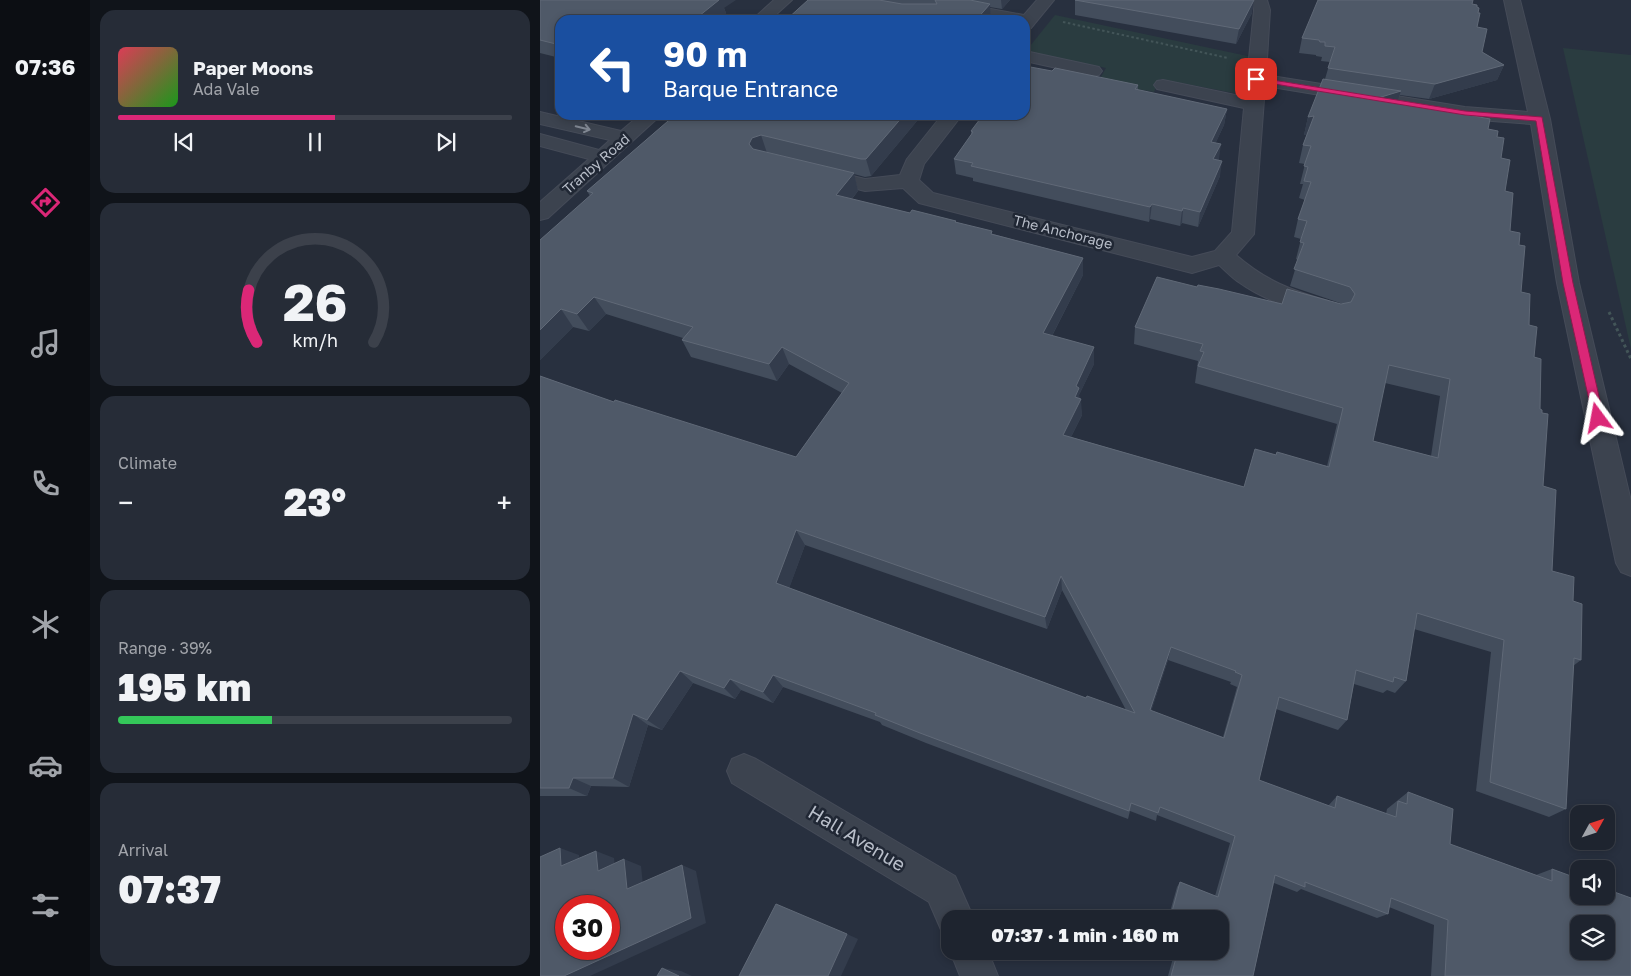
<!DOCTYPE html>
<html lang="en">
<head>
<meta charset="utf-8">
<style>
  :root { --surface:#1e242f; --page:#262c37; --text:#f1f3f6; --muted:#a1a4aa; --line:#3c414b; --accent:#db2777 }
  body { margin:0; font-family:"Golos Text",sans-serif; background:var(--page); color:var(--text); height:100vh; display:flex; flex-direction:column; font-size:19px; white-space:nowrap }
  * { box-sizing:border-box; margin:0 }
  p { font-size:16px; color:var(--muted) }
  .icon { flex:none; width:28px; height:28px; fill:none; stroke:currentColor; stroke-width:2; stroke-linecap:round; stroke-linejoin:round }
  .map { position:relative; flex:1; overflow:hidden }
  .side { display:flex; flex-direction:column; gap:10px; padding:10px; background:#10141a; width:450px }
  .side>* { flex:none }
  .top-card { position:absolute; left:15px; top:15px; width:475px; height:105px; border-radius:15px; box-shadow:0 2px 8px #0003,0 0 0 1px var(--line); background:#1a4fa0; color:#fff; overflow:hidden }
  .needle { width:32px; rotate:50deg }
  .tools { position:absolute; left:1030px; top:805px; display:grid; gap:10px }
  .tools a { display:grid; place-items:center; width:45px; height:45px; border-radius:10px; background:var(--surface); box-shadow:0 2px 8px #0003,0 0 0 1px var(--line); font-size:25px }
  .speed { position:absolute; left:15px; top:895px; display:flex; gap:10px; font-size:25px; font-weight:700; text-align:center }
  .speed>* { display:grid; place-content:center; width:65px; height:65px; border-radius:50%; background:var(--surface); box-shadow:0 2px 8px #0003,0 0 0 1px var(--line); line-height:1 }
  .speed .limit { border:8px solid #d22; background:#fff; color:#111 }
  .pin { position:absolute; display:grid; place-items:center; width:42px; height:42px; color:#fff; margin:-21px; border-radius:10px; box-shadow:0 2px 8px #0006 }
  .me { position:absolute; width:55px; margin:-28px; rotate:347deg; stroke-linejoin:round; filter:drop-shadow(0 0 4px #0008) }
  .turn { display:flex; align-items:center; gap:18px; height:105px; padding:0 25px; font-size:22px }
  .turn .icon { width:65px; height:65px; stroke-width:2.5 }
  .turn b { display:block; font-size:35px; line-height:42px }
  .big { font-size:38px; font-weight:800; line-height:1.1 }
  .side .tile { flex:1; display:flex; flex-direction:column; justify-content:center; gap:8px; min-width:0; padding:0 18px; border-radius:15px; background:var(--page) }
  .side .dial { align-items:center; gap:0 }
  .dial svg { height:130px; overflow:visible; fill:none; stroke:var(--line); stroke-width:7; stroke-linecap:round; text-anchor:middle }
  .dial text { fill:var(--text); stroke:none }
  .song { display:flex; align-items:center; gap:15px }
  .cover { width:60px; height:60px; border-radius:8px; background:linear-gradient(135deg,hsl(350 70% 55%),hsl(120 70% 35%)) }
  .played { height:5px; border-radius:2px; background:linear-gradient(90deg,var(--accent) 55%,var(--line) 55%) }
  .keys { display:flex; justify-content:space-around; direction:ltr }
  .heat { display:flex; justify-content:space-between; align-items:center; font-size:28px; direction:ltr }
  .charge { height:8px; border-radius:4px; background:linear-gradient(90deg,#34c759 39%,var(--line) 0) }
  .trip { position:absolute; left:401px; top:910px; width:288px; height:50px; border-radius:15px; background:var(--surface); box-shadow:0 2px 8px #0003,0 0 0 1px var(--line); font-weight:800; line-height:50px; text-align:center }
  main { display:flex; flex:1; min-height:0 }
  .tabs { display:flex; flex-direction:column; width:90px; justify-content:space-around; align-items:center; background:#0c0e13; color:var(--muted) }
  .tabs .icon { width:35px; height:35px }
  .tabs .current { color:var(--accent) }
  .tabs b { font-size:22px; color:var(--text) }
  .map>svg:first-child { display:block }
  .green { fill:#2a3c40 }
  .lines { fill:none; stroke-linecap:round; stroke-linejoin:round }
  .minor-casing { stroke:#454b58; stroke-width:2 }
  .path-far1 { stroke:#435558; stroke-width:2; stroke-dasharray:2.5 2.5; stroke-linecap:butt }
  .path { stroke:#435558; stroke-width:3; stroke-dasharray:3 3; stroke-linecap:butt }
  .minor { fill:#3c434f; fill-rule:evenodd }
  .wall { fill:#434d5c; fill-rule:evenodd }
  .shaded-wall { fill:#333c4c }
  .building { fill:#4f5968; stroke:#606977; fill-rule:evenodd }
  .oneway { stroke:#808792 }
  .route { fill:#db2777; stroke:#8e194d }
  .labels { text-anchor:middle; stroke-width:5; stroke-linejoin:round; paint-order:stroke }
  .far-street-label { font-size:14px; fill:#b8bec9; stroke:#202734 }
  .near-street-label { font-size:19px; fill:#b8bec9; stroke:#202734 }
</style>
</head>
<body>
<main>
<nav class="tabs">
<b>07:36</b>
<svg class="icon current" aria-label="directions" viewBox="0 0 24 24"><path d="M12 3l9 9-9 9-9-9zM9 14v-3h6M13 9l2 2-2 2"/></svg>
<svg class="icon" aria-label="music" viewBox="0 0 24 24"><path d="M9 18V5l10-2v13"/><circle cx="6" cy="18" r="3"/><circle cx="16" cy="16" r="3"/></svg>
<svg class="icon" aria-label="phone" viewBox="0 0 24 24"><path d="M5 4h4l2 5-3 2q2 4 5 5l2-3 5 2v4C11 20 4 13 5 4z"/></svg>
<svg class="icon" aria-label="climate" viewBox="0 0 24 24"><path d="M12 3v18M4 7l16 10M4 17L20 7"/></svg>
<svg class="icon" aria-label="car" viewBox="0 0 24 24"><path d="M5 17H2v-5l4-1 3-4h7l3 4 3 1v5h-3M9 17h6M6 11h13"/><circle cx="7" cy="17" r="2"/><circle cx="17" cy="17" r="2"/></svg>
<svg class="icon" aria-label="filters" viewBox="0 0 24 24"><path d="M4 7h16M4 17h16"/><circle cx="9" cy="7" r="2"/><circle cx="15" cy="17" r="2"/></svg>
</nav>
<section class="side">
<div class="tile">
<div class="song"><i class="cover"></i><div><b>Paper Moons</b><p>Ada Vale</p></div></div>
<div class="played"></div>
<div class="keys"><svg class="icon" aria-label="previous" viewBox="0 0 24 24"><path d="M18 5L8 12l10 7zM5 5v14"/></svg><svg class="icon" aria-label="pause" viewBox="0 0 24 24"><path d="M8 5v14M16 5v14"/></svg><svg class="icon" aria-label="next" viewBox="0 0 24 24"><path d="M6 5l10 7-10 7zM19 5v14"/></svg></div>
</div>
<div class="tile dial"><svg viewBox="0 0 100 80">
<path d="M14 69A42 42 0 1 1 86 69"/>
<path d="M14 69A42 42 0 0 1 9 37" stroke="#db2777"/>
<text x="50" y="56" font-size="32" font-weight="700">26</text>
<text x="50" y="72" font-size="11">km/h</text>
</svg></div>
<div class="tile"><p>Climate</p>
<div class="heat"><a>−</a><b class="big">23°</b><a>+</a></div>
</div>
<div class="tile"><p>Range · 39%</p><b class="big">195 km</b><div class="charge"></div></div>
<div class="tile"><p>Arrival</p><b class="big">07:37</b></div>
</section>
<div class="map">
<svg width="1091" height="976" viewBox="0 0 1091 976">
  <rect width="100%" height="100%" fill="#28303f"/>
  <!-- green -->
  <g class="green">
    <polygon points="515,15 712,57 704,95 620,79 614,92 558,82 566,68 486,51"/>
    <polygon points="1023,48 1091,55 1091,349"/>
  </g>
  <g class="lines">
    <defs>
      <g id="minor">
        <polygon points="234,0 252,0 230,20 212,20"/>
        <polygon points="368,0 402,0 484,15 497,0 514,0 491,28 485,29 485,20 456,20 376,5 370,3"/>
        <path d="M711 0H727L730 10 726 75 925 107 988 112 964 0H980L1010 119 1039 283 1091 501V576L1081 572 1076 563 1017 283 991 124 925 119 725 86 714 234 696 255C726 281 751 290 788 301L792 307 788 313C767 319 718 296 700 283 692 278 686 271 679 265L652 273 379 203 363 188 325 191 273 178 270 174 273 170 280 168 325 179 360 175 367 159 402 115H422L384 164 379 180 393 193 652 257 675 251 692 232 704 108 617 89 614 85 617 81 623 80 705 97 714 10Z"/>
        <polygon points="485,51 559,67 562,71 559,75 553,76 485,61"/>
        <polygon points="0,112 81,131 100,115 121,115 8,218 0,220 0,202 49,159 0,146 0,134 59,150 70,140 0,124"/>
        <polygon points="204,754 216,759 415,876 434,919 410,919 410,936 402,932 389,902 192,783 187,771 192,759"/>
        <polygon points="410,951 448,951 458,976 420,976"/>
      </g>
    </defs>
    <!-- minor casing -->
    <use href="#minor" class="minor-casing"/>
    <!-- path-far1 -->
    <polyline class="path-far1" points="523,22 688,58"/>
    <!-- path -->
    <polyline class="path" points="1069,312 1091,359"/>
    <!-- minor -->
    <use href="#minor" class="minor"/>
  </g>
  <!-- wall -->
  <g class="wall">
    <polygon points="0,0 184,8 186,13 178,20 20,20 20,58 0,53"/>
    <polygon points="270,0 470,0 462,9 450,7 451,20"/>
    <polygon points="535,0 712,13 696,44 535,15"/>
    <path d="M932 4 937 7 938 13 937 27 942 52 964 65 957 80 889 99 860 95 857 101 948 129 957 137 961 158 970 231 979 245 981 292 989 325 994 357 1000 409 1003 486 1012 571 1033 601 1041 660 1033 666 1026 809 1009 817 936 791 951 652 874 629 866 681 855 693 847 690 843 693 814 684 807 720 798 730 736 709 719 780 788 806 797 796 846 814 847 809 868 792 910 844 996 875 1012 869 1091 976H891L894 925 849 907 848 914 837 918 761 889 757 892 734 883 713 976H628L635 951H680V919H628L637 887 640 882 675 896 690 843 617 815 616 821 590 811 588 819 386 743 342 725 340 722 243 687 233 703 201 690 195 699 153 683 122 730 108 725 89 787 51 786 47 796H0V376L74 402 256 457 302 393 249 364 237 381 151 357 142 340 143 338 66 314 49 331 33 327 0 360V240L50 196 47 191 135 115H382L331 176 325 177 314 174 318 191 312 199 370 213 416 221V222L453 234 543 258V275L512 336 554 347V364L539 395 542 415 531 437 704 487 736 455 787 466 797 424 655 383 658 361 594 344 595 327 657 287 742 304H803L750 286 758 260 756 259 761 239 754 237 758 219 765 200 759 198 763 184H760L765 164 759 163 763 145 767 134 764 135 768 117 785 79 790 62 781 61 782 57 776 56V55L759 53 762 38ZM845 383 900 396 891 456 833 441ZM265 545 507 629 522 590 586 710 546 698 249 588ZM628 660 691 682 690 684 697 687 683 737 611 711Z"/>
    <polygon points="512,71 598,85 598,90 687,109 684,125 676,142 679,159 678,160 680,176 658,227 642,223 640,226 610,219 609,222 433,181 433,178 416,174 414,159 431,135 431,131"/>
  </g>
  <!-- shaded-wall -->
  <g class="shaded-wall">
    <polygon points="175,0 196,0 184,8 186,13 178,20 154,20"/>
    <polygon points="461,0 470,0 462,9"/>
    <polygon points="714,0 712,13 696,44 699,29"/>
    <polygon points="450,4 451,20 436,20"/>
    <polygon points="964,65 957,80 889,99 895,84"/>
    <polygon points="861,91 855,109 838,98"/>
    <polygon points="687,109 684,125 669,157 671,142"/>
    <polygon points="364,115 382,115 331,176 326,159"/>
    <polygon points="774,116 770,134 764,135 768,117"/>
    <polygon points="221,135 227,153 218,156 209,144 212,138"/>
    <polygon points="681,144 679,159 671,174 673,159"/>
    <polygon points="682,161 680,176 658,227 660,212"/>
    <polygon points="314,173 318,191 301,212 296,195"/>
    <polygon points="612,204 610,219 609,222 610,207"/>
    <polygon points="643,208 642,223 640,226 642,211"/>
    <polygon points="543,258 543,275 504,351 503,333"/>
    <polygon points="54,297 66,314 49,331 37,314"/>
    <polygon points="21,309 33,327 0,360 0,330"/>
    <polygon points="242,347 249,364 237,381 229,364"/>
    <polygon points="554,347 554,364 539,395 540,403 541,399 542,415 524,451 523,435 535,397 536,386"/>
    <polygon points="256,530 265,545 246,597 236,583"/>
    <polygon points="521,576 522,590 507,629 505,617"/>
    <polygon points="631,647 628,660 608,721 610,710"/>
    <polygon points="140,671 153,683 122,730 107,720"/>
    <polygon points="233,675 243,687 233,703 223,692"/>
    <polygon points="190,679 201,690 195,699 184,688"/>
    <polygon points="93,714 108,725 89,787 73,778"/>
    <polygon points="33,778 51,786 47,796 29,788"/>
    <polygon points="20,848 39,855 40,873 21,866"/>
    <polygon points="56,851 74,858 76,877 58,871"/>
    <polygon points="84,859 101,866 104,895 87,889"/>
    <polygon points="142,865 156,871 166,923 50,976 24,976"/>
    <polygon points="307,934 318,939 301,976 288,976"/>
    <polygon points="122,968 141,971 152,976 139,976"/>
  </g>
  <!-- building -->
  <g class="building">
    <polygon points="0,0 179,0 154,20 20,20 20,45 0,40"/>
    <polygon points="268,0 339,0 362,4 397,4 395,0 430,0 450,4 436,20 246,20"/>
    <polygon points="535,0 714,0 699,29"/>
    <polygon points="778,0 933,0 932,4 937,5 937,7 939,8 938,13 940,13 937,27 947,29 942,52 964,65 895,84 788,68 795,47 785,46 785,42 780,42 779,40 762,38"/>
    <polygon points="485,66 512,71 515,68 598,85 595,89 687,109 671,142 681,144 673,159 682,161 660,212 643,208 642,211 612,204 610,207 431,166 433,163 414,159 433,132 431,131 443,115 485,115"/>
    <path d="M783 79 861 91 838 98 950 119 948 129 958 131 957 137 964 138 961 158 970 160 965 191 973 193 970 231 980 233 979 245 985 246 981 292 990 294 989 325 997 327 994 357 1001 359 1000 409 1002 410V413L1008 414 1003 486 1016 490 1012 571 1034 577 1033 601 1042 604 1041 660 1034 658 1026 809 950 782 964 640 877 613 866 681 854 677 853 682 816 670 807 720 739 697 719 780 795 808 797 796 856 817 858 801 867 804 868 792 913 809 910 844 1012 881V869L1039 879V896H1066V889L1091 898V976H905L908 920 851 898 848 914 765 882V887L735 875 713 976H631L638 951H680V919H630L640 882 678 897 695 836 620 807 618 813 591 803 589 811 380 733 335 715 336 713 233 675 223 692 190 679 184 688 140 671 107 720 93 714 73 778H33L29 788H0V376L74 402 75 400 256 457 309 383 242 347 229 364 142 340 153 327 54 297 37 314 21 309 0 330V240L53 193 47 191 135 115H364L326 159H321L221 135 212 138 209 144 213 149 314 173 296 195 370 213 372 210 416 221 415 222 452 231 451 234 543 258 503 333 554 347 536 386 539 388 535 397 541 399 523 435 704 487 715 449 736 455 737 452 789 467 803 408 658 366 664 352 660 351 663 344 595 327 617 277 657 287 658 285 679 289 742 304 747 289 801 304 811 302 815 294 810 287 754 269 764 243 760 242 767 221 758 219 771 182 764 181 768 167 764 166 771 146 763 145 774 116 768 117ZM849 365 910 379 898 458 833 441ZM256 530 505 617 521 576 595 713 547 696 546 698 236 583ZM631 647 696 671 695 672 702 675 684 738 610 710ZM1039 924H1066V951H1039Z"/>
    <path d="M20 848 21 866 56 851 58 871 84 859 87 889 142 865 151 918 24 976H0V857ZM26 906H69V949H26Z"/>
    <polygon points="236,904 307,934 288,976 199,976"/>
    <polygon points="122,968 139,976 117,976"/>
  </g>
  <!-- one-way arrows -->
  <defs><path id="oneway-shaft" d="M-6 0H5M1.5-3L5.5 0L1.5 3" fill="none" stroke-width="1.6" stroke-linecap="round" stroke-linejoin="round" transform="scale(1.25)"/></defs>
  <use class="oneway" href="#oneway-shaft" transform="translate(43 128) rotate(13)"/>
  <!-- route -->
  <polygon class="route" points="714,77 925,111 1002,117 1033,283 1064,418 1062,421 1058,422 1053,418 1023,283 996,121 925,115 716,81 714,80"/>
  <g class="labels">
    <!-- far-street labels -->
    <g class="far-street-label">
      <text transform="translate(56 164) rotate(-41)" y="5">Tranby Road</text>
      <text transform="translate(523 232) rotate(14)" y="5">The Anchorage</text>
    </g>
    <!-- near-street labels -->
    <g class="near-street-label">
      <text transform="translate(317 838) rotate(31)" y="7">Hall Avenue</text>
    </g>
  </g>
</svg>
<div class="tools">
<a><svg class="needle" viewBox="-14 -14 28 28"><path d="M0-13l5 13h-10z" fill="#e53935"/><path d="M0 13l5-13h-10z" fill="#a1a4aa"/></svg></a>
<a><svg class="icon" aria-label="sound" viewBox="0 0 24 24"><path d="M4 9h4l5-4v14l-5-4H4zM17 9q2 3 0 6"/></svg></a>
<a><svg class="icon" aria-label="layers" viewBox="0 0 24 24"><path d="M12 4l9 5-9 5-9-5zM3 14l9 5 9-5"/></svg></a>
</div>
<div class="speed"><div class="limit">30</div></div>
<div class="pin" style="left:716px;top:79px;background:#d93025"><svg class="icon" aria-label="arrive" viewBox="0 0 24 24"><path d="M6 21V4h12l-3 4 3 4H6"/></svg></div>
<svg class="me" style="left:1058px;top:418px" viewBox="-20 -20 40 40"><path d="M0-17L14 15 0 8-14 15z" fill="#db2777" stroke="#fff" stroke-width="4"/></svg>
<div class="trip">07:37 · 1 min · 160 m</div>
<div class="top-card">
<div class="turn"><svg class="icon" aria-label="left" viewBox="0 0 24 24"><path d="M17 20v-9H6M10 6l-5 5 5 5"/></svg><div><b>90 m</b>Barque Entrance</div></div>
</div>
</div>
</main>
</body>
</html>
